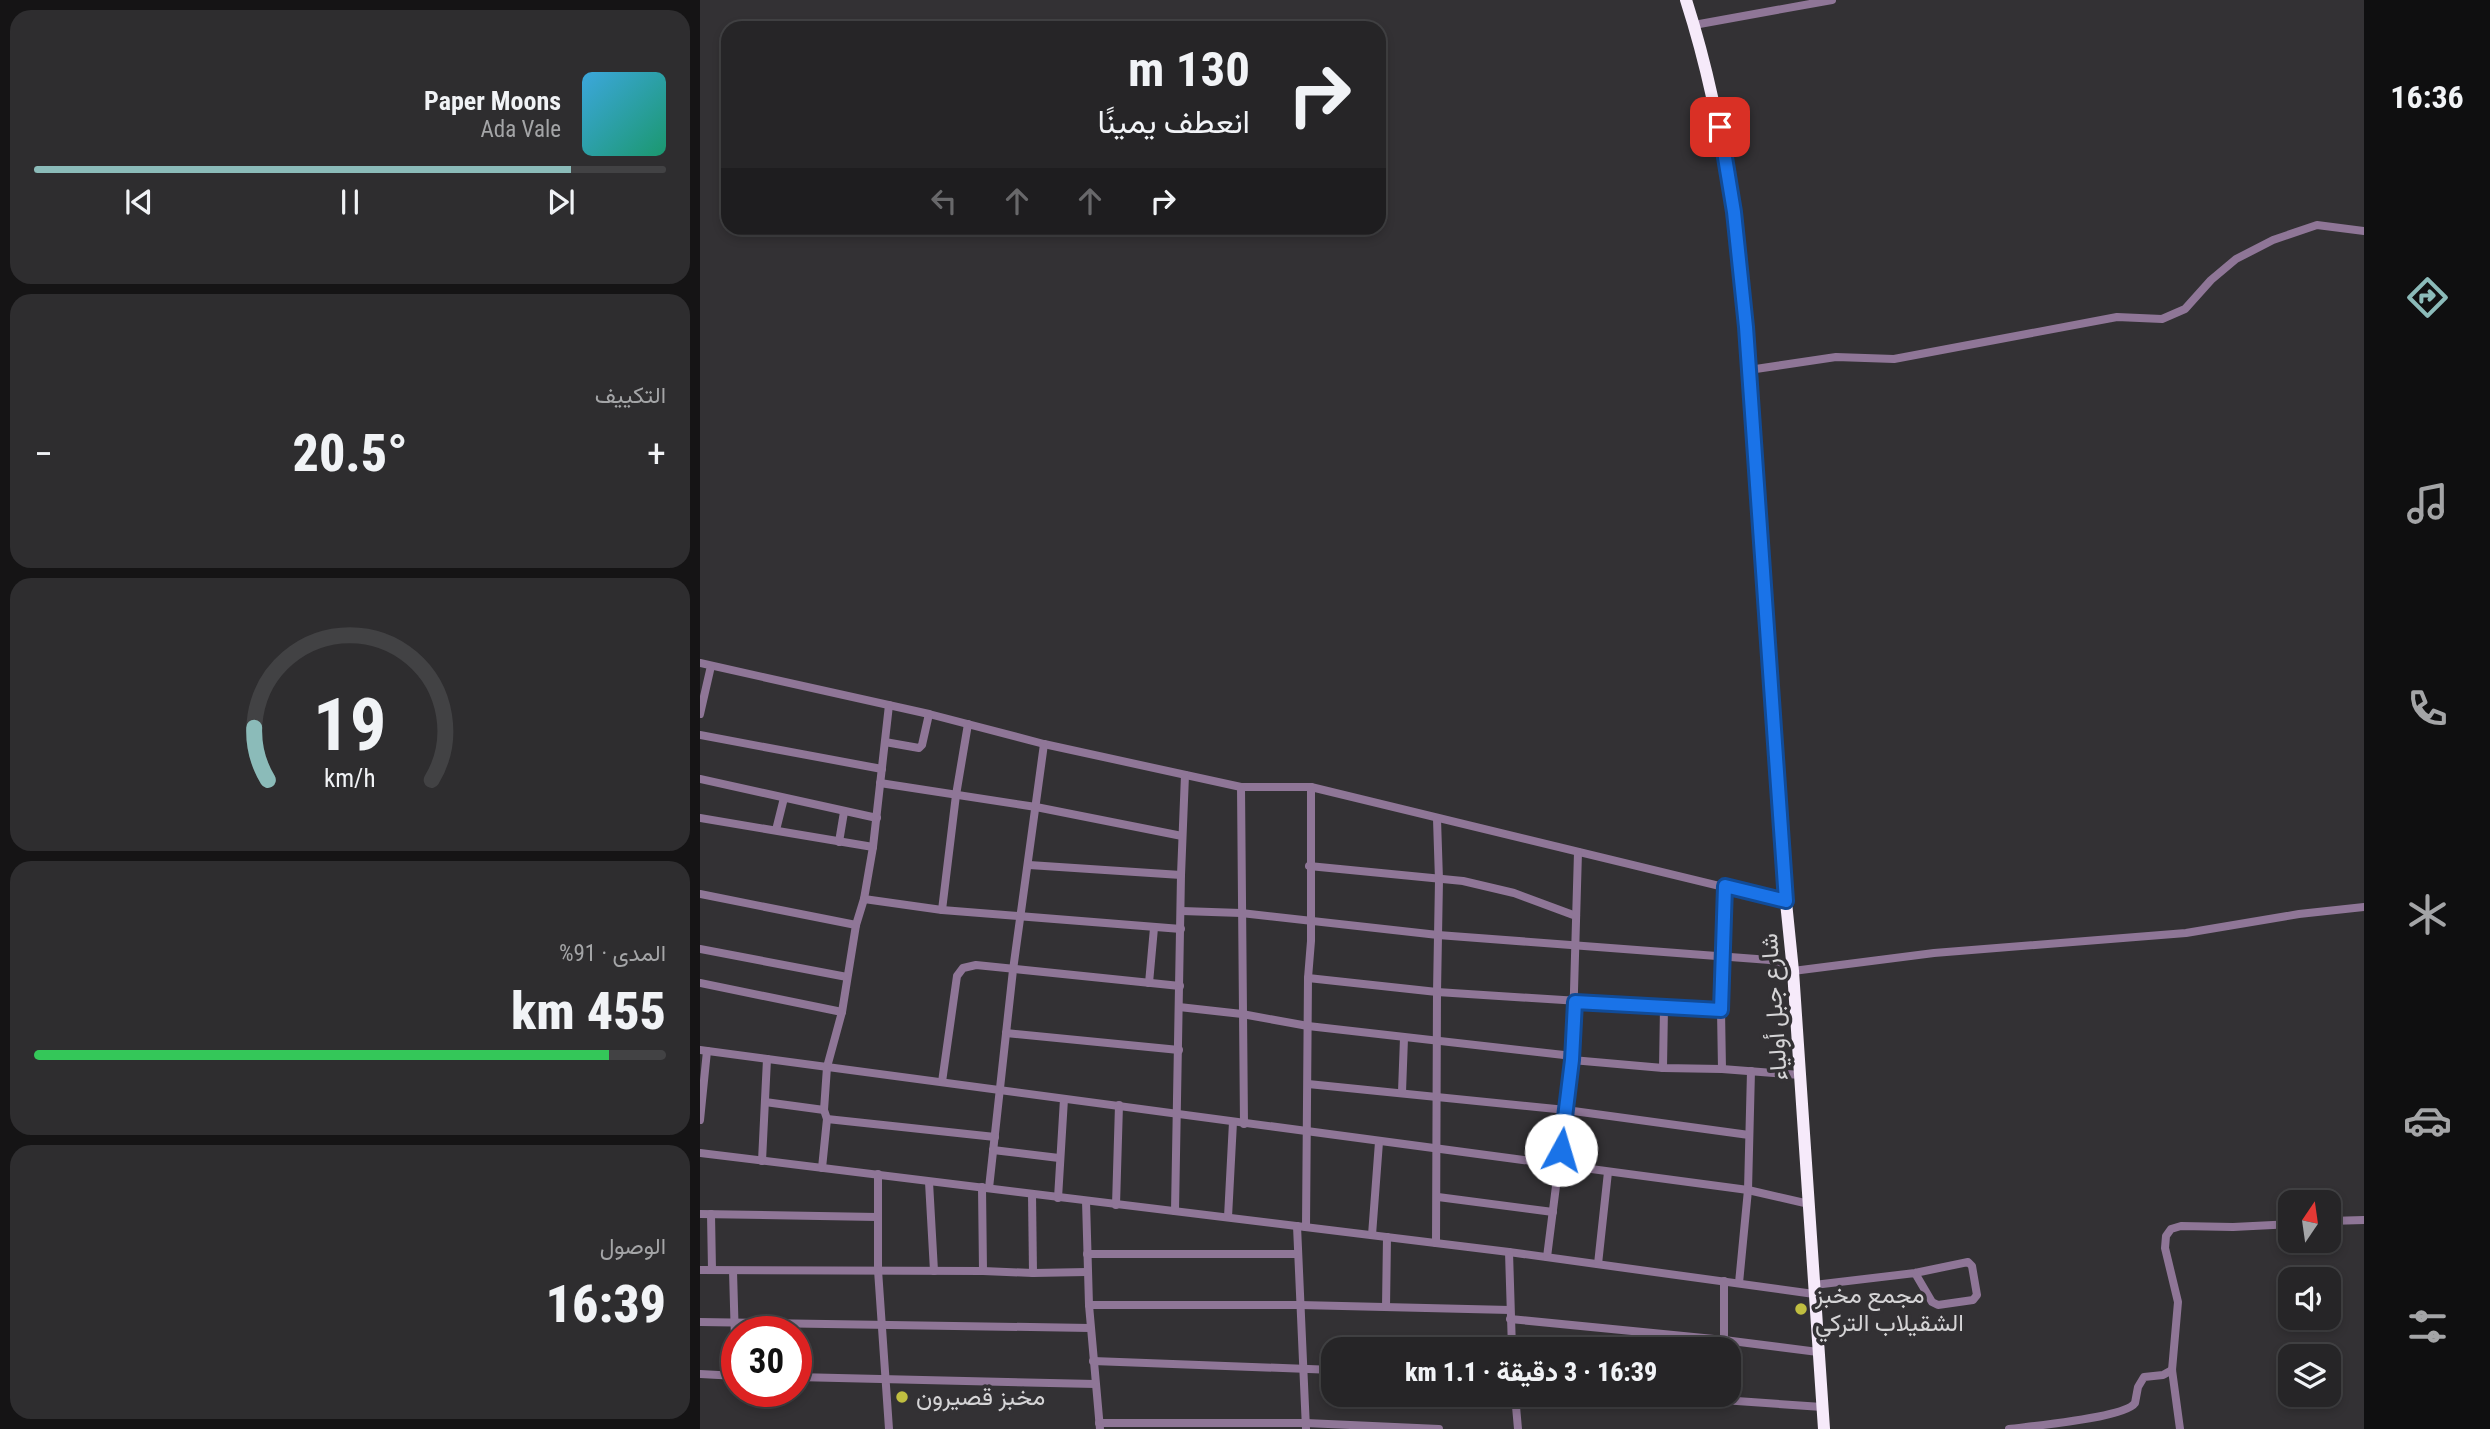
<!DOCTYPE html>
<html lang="ar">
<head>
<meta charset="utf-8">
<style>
  :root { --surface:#262527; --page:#2e2d2f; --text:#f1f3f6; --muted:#a4a5a7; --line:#424244; --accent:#8bbbb9 }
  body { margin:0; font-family:"Roboto Condensed",Vazirmatn,sans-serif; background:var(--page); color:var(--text); direction:rtl; height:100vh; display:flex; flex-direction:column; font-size:26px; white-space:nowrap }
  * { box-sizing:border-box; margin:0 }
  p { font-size:23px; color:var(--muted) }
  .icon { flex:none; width:38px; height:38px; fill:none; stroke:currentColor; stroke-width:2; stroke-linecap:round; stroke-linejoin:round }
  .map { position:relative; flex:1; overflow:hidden; direction:ltr }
  .side { display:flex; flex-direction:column; gap:10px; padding:10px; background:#151415; width:700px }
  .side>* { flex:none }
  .hud { position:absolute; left:21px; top:21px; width:665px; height:214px; border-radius:21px; box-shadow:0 4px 10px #0003,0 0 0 2px var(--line); direction:rtl; background:#262527; color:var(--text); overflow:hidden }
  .needle { width:46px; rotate:13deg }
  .fabs { position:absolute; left:1578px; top:1190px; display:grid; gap:14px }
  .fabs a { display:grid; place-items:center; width:63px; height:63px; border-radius:14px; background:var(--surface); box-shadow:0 4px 10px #0003,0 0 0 2px var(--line); font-size:35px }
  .speed { position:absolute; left:21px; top:1316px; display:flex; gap:14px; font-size:35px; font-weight:700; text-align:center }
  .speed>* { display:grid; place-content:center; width:91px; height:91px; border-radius:50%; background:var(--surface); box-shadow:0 4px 10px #0003,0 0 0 2px var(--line); line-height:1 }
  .speed .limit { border:10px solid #d22; background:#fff; color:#111 }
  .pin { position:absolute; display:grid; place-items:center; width:60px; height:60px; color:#fff; margin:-30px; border-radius:14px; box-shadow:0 4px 10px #0006 }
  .me { position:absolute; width:77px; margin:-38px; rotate:6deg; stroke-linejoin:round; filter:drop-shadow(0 0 5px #0008) }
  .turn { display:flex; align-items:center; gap:24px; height:147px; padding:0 21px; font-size:32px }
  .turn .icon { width:91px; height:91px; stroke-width:2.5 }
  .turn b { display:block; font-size:49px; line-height:60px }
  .lanes { display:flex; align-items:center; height:66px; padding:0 21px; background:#0003; justify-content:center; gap:35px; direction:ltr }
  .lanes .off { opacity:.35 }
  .big { font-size:52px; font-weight:800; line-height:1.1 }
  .side .widget { flex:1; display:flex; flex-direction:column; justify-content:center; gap:10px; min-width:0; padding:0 24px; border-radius:21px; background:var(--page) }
  .side .dial { align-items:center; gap:0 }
  .dial svg { height:182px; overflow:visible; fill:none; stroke:var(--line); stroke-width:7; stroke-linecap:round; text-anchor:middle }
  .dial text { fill:var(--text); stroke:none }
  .song { display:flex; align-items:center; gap:21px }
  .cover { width:84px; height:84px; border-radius:10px; background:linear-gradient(135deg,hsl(200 70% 55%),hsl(160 70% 35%)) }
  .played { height:7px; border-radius:4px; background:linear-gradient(90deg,var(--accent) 85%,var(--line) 85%) }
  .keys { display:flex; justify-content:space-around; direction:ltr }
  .heat { display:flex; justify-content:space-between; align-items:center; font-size:38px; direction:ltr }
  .charge { height:10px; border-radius:5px; background:linear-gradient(90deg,#34c759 91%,var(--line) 0) }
  .trip { position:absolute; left:621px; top:1337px; width:420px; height:70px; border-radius:21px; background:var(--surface); box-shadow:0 4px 10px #0003,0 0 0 2px var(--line); font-weight:800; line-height:70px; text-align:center; direction:rtl }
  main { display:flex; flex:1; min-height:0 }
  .menu { display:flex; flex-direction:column; width:126px; justify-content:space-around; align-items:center; background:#0f0f10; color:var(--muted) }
  .menu .icon { width:49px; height:49px }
  .menu .current { color:var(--accent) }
  .menu b { font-size:32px; color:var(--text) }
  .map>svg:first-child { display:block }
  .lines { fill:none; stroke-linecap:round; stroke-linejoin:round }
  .minor { stroke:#8f7697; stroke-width:8 }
  .highway { stroke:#f6eafa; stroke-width:12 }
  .route-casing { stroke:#114b97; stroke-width:18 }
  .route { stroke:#1a73e8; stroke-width:12 }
  .poi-dot { fill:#c0be40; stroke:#333134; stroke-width:2.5 }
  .labels { text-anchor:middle; stroke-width:7; stroke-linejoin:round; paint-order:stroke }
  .street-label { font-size:24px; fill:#d5d4d6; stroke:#333134 }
  .poi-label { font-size:24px; fill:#d5d4d6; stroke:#333134; text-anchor:start }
</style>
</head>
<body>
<main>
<nav class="menu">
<b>16:36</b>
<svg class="icon current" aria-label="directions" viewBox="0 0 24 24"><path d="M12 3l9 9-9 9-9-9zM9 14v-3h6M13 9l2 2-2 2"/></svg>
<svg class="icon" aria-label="music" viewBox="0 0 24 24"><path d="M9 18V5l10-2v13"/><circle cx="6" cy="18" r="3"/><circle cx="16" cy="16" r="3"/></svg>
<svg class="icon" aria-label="phone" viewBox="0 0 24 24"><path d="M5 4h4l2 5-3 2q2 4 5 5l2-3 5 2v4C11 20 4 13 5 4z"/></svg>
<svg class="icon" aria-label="climate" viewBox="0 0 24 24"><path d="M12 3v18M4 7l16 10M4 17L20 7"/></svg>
<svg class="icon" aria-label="car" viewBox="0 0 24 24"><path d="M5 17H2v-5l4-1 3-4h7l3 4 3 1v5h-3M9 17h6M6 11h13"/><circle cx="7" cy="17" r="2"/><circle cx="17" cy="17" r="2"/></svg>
<svg class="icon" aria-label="filters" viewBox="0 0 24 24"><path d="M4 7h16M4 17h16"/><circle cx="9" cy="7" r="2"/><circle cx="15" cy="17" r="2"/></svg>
</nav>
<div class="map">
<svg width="1664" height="1429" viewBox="0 0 1664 1429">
  <rect width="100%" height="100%" fill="#333134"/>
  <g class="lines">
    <!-- minor -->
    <g class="minor">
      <polyline points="994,25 1132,0"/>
      <polyline points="1049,370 1136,357 1194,359 1417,317 1462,319 1485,309 1511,280 1536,259 1573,240 1617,225 1664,231"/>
      <polyline points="0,663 229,714 344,744 541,787 611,787 1086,902"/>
      <polyline points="0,714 11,666"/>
      <polyline points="0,735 182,769"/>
      <polyline points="185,742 219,748 222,745 229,714"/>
      <polyline points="0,779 177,818"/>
      <polyline points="180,783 336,807 482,836"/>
      <polyline points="541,787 544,1124"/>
      <polyline points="0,818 173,847"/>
      <polyline points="76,830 84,798"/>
      <polyline points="139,842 144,812"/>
      <polyline points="329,865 481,875"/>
      <polyline points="609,866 763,881 814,893 876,916"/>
      <polyline points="0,894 156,925"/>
      <polyline points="164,899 242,910 481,929"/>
      <polyline points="242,910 256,795 268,724"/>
      <polyline points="482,911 541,913 738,935 1070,960 1083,963 1093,971 1234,953 1486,933 1599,914 1664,907"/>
      <polyline points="0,949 147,977"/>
      <polyline points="608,978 737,992 1021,1010"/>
      <polyline points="0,983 142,1012"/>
      <polyline points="449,983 454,928"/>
      <polyline points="479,1007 542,1014 608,1026 864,1055 872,1060 963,1068 1022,1069 1100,1075"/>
      <polyline points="306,1033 479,1050"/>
      <polyline points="0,1050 1048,1190 1109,1204"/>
      <polyline points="963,1068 964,1007"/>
      <polyline points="1022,1069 1021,1010 1025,886"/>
      <polyline points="242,1082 257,976 263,968 276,965 480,986"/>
      <polyline points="608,1084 866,1110 1049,1135"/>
      <polyline points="702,1092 704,1038"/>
      <polyline points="65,1102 124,1110"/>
      <polyline points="127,1119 295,1137"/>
      <polyline points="0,1120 7,1051"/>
      <polyline points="293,1150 359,1158"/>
      <polyline points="0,1153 809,1252 1114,1294"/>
      <polyline points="62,1161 67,1059"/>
      <polyline points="122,1168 127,1119 124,1110 127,1067 142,1012 156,925 164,899 173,847 189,705"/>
      <polyline points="178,1174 178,1270 189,1429"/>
      <polyline points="229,1182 234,1271"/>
      <polyline points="282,1187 283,1271"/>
      <polyline points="289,1188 313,970 344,744"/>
      <polyline points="332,1194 333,1273"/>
      <polyline points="738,1197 853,1212"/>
      <polyline points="358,1198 364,1099"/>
      <polyline points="386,1201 389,1305 400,1429"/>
      <polyline points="416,1205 419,1105"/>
      <polyline points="475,1211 481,875 485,775"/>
      <polyline points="0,1214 177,1217"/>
      <polyline points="11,1214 12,1270"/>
      <polyline points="528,1217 533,1122"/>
      <polyline points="1629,1221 1664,1220"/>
      <polyline points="597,1226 606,1429"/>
      <polyline points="606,1227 608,978 611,941 611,787"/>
      <polyline points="672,1235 679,1142"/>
      <polyline points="736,1243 737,992 739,880 737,819"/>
      <polyline points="809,1252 812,1349"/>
      <polyline points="387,1254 598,1254"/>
      <polyline points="847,1257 872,1060 878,852"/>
      <polyline points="898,1264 908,1172"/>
      <polyline points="0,1270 283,1271 333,1273 387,1272"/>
      <polyline points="33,1271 36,1376"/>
      <polyline points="1039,1283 1048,1190 1051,1071"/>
      <polyline points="1114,1285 1215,1273 1268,1262 1272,1266 1277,1295 1273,1300 1238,1305 1232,1302 1215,1273"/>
      <polyline points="389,1305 600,1305 810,1310"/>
      <polyline points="686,1307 687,1237"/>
      <polyline points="810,1319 1024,1340 1118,1352"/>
      <polyline points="0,1322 390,1328"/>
      <polyline points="1024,1340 1024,1281"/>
      <polyline points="393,1361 634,1370"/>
      <polyline points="0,1374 37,1376"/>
      <polyline points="96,1377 395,1384"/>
      <polyline points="815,1395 818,1429"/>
      <polyline points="950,1395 1122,1407"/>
      <polyline points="399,1423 606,1423 739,1429"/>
      <path d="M1309 1429C1331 1426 1425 1418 1435 1403L1438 1387 1444 1377 1463 1375 1472 1370"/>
      <polyline points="1480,1429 1472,1370 1478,1302 1465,1248 1466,1236 1471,1229 1481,1226 1533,1227 1591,1224"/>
    </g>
    <!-- highway -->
    <path class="highway" d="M986 0C1034 149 1042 294 1054 448 1065 599 1075 750 1086 902L1093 971 1124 1429"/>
  </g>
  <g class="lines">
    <defs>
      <polyline id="route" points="861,1150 872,1060 875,1002 1021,1010 1025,886 1086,901 1046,327 1034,212 1020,127"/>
    </defs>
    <!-- route casing -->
    <use href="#route" class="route-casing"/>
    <!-- route -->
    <use href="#route" class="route"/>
  </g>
  <!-- markers -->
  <g class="poi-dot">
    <circle cx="1101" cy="1309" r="7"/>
    <circle cx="202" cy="1397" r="7"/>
  </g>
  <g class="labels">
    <!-- street labels -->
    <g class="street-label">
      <text transform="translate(1074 1007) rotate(-94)" y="8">شارع جبل أولياء</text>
    </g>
    <!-- poi labels -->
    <g class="poi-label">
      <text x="1115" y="1303">مجمع مخبز<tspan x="1115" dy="28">الشقيلاب التركي</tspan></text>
      <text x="216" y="1405">مخبز قصيرون</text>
    </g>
  </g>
</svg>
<div class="fabs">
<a><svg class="needle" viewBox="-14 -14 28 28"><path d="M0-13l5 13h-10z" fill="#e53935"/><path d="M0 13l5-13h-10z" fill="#a4a5a7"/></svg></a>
<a><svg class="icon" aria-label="sound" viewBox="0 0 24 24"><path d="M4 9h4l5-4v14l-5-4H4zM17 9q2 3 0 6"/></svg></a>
<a><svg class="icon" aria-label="layers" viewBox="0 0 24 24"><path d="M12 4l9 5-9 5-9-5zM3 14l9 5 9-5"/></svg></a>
</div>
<div class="speed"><div class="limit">30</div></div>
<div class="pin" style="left:1020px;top:127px;background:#d93025"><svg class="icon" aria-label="arrive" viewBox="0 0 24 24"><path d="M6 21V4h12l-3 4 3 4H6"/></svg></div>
<svg class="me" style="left:861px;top:1150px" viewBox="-20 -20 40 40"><circle r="19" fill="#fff"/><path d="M0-13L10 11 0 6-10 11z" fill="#1a73e8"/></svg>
<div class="trip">16:39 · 3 دقيقة · 1.1 km</div>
<div class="hud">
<div class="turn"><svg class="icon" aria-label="right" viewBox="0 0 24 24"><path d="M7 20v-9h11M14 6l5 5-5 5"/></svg><div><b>130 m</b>انعطف يمينًا</div></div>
<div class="lanes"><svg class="icon off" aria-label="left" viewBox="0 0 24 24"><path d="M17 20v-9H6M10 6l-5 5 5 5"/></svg><svg class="icon off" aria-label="ahead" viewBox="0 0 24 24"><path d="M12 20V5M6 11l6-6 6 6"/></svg><svg class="icon off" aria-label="ahead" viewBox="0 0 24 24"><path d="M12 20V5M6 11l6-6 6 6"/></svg><svg class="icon" aria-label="right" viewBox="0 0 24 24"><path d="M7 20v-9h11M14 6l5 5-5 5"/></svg></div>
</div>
</div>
<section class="side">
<div class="widget">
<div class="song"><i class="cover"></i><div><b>Paper Moons</b><p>Ada Vale</p></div></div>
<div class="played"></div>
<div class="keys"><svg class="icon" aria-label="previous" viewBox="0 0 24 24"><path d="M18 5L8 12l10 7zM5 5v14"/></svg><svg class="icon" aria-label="pause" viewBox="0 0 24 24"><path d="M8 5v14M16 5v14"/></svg><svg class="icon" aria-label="next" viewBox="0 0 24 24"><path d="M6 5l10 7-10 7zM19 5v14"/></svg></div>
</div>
<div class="widget"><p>التكييف</p>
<div class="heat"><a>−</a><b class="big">20.5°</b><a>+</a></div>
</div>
<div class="widget dial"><svg viewBox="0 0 100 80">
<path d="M14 69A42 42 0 1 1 86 69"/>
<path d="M14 69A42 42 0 0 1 8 46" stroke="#8bbbb9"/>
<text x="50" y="56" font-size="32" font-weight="700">19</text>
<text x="50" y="72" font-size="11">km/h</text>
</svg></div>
<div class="widget"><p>المدى · 91%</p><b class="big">455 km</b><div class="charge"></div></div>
<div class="widget"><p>الوصول</p><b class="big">16:39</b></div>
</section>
</main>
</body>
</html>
